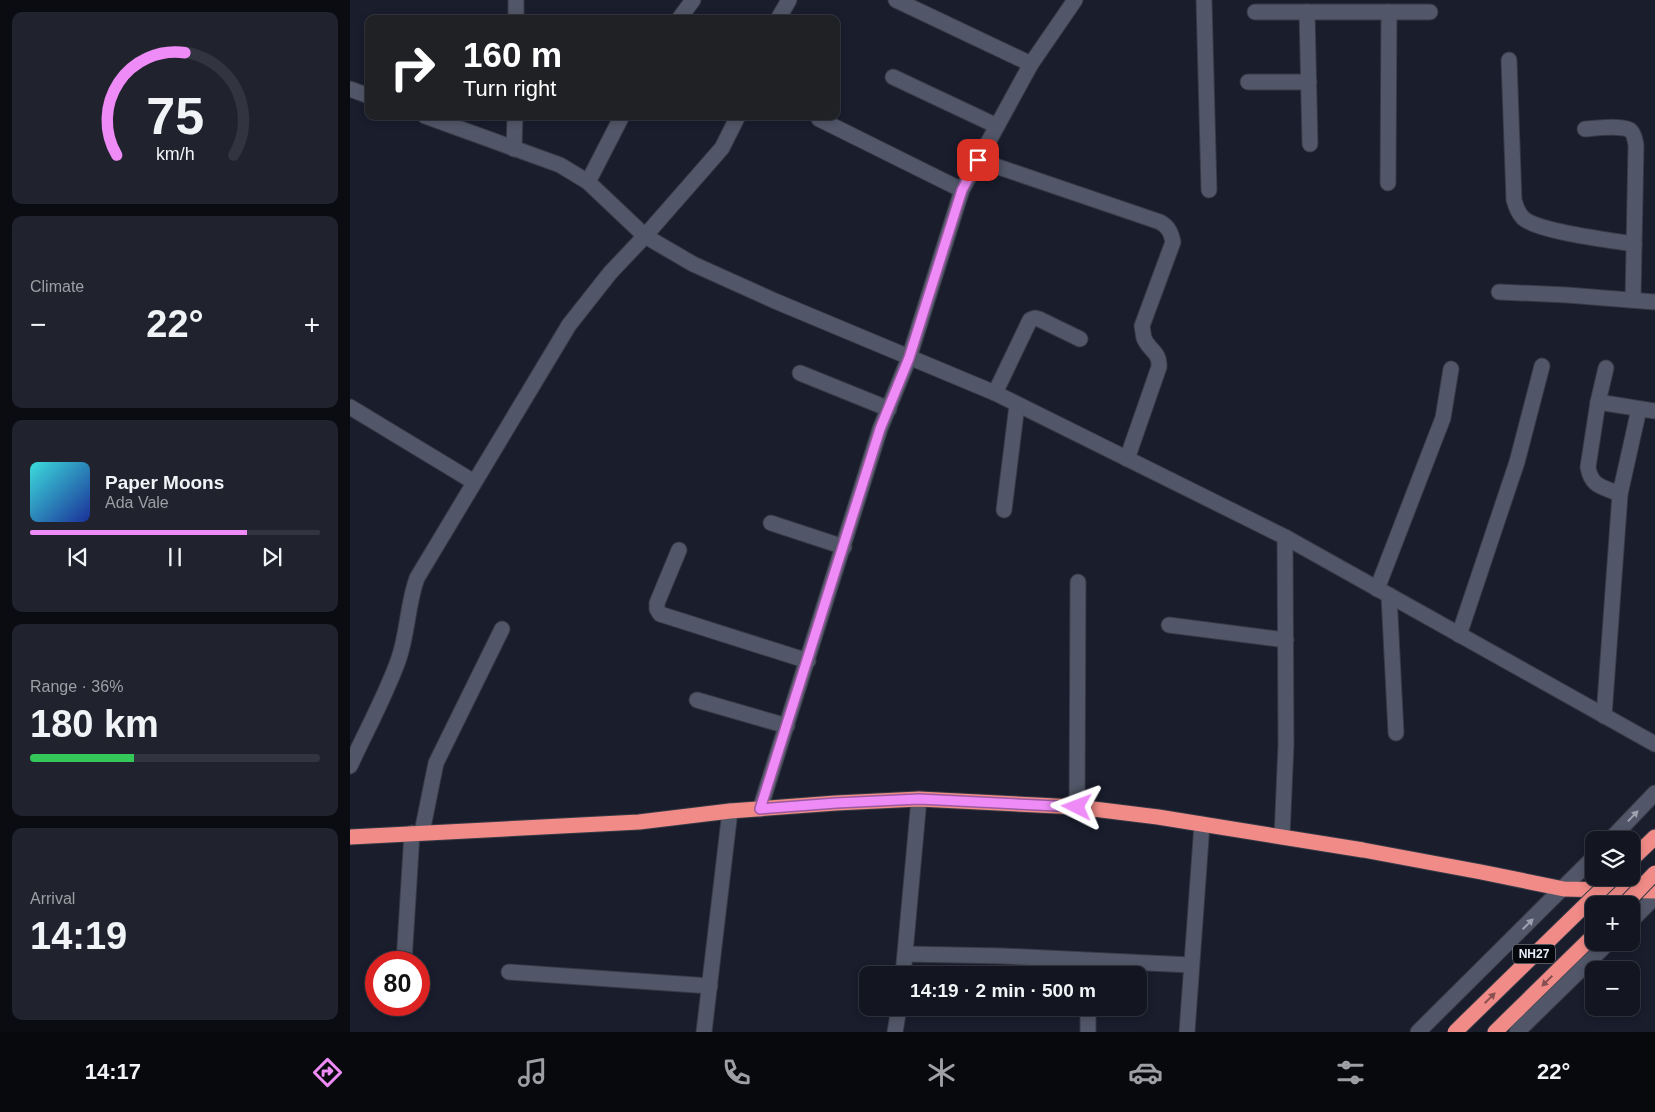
<!DOCTYPE html>
<html lang="en">
<head>
<meta charset="utf-8">
<style>
  :root { --surface:#131621; --page:#20232e; --text:#f1f3f6; --muted:#9d9fa5; --line:#32353f; --accent:#ef8bf7 }
  body { margin:0; font-family:Helvetica,sans-serif; background:var(--page); color:var(--text); height:100vh; display:flex; flex-direction:column; font-size:19px; white-space:nowrap }
  * { box-sizing:border-box; margin:0 }
  p { font-size:16px; color:var(--muted) }
  .icon { flex:none; width:28px; height:28px; fill:none; stroke:currentColor; stroke-width:2; stroke-linecap:round; stroke-linejoin:round }
  .map { position:relative; flex:1; overflow:hidden }
  .drawer { display:flex; flex-direction:column; gap:12px; padding:12px; background:#0a0c12; width:350px }
  .drawer>* { flex:none }
  .hud { position:absolute; left:15px; top:15px; width:475px; height:105px; border-radius:10px; box-shadow:0 2px 8px #0003,0 0 0 1px var(--line); background:#202124; color:#fff; overflow:hidden }
  .buttons { position:absolute; left:1235px; top:831px; display:grid; gap:10px }
  .buttons a { display:grid; place-items:center; width:55px; height:55px; border-radius:10px; background:var(--surface); box-shadow:0 2px 8px #0003,0 0 0 1px var(--line); font-size:25px }
  .speed { position:absolute; left:15px; top:951px; display:flex; gap:10px; font-size:25px; font-weight:700; text-align:center }
  .speed>* { display:grid; place-content:center; width:65px; height:65px; border-radius:50%; background:var(--surface); box-shadow:0 2px 8px #0003,0 0 0 1px var(--line); line-height:1 }
  .speed .limit { border:8px solid #d22; background:#fff; color:#111 }
  .pin { position:absolute; display:grid; place-items:center; width:42px; height:42px; color:#fff; margin:-21px; border-radius:10px; box-shadow:0 2px 8px #0006 }
  .me { position:absolute; width:55px; margin:-28px; rotate:273deg; stroke-linejoin:round; filter:drop-shadow(0 0 4px #0008) }
  .turn { display:flex; align-items:center; gap:18px; height:105px; padding:0 15px; font-size:22px }
  .turn .icon { width:65px; height:65px; stroke-width:2.5 }
  .turn b { display:block; font-size:35px; line-height:42px }
  .big { font-size:38px; font-weight:600; line-height:1.1 }
  .drawer .card { flex:1; display:flex; flex-direction:column; justify-content:center; gap:8px; min-width:0; padding:0 18px; border-radius:10px; background:var(--page) }
  .drawer .dial { align-items:center; gap:0 }
  .dial svg { height:130px; overflow:visible; fill:none; stroke:var(--line); stroke-width:7; stroke-linecap:round; text-anchor:middle }
  .dial text { fill:var(--text); stroke:none }
  .song { display:flex; align-items:center; gap:15px }
  .cover { width:60px; height:60px; border-radius:8px; background:linear-gradient(135deg,hsl(180 70% 55%),hsl(230 70% 35%)) }
  .played { height:5px; border-radius:2px; background:linear-gradient(90deg,var(--accent) 75%,var(--line) 75%) }
  .keys { display:flex; justify-content:space-around; direction:ltr }
  .heat { display:flex; justify-content:space-between; align-items:center; font-size:28px; direction:ltr }
  .charge { height:8px; border-radius:4px; background:linear-gradient(90deg,#34c759 36%,var(--line) 0) }
  .trip { position:absolute; left:509px; top:966px; width:288px; height:50px; border-radius:10px; background:var(--surface); box-shadow:0 2px 8px #0003,0 0 0 1px var(--line); font-weight:600; line-height:50px; text-align:center }
  .menu { display:flex; height:80px; justify-content:space-around; align-items:center; background:#08090d; color:var(--muted) }
  .menu .icon { width:35px; height:35px }
  .menu .selected { color:var(--accent) }
  .menu b { font-size:22px; color:var(--text) }
  main { display:flex; flex:1; min-height:0 }
  .map>svg:first-child { display:block }
  .lines { fill:none; stroke-linecap:round; stroke-linejoin:round }
  .minor-casing { stroke:#373a46; stroke-width:17 }
  .highway-casing { stroke:#373a46; stroke-width:17 }
  .minor { stroke:#515768; stroke-width:15 }
  .highway { stroke:#f18b87; stroke-width:15 }
  .highway-bridge-casing { stroke:#373a46; stroke-width:17; stroke-linecap:butt }
  .highway-bridge { stroke:#f18b87; stroke-width:15 }
  .oneway { fill:#9ea2b0 }
  .oneway2 { fill:#875051 }
  .route-casing { stroke:#9b5aa1; stroke-width:12 }
  .route { stroke:#ef8bf7; stroke-width:9 }
  .labels { text-anchor:middle; stroke-width:4.5; stroke-linejoin:round; paint-order:stroke }
  .shield { fill:#06080e; stroke:#a6a9b2; stroke-width:1 }
  .shield-label { font-size:12px; font-weight:bold; fill:#eaeef8 }
</style>
</head>
<body>
<main>
<section class="drawer">
<div class="card dial"><svg viewBox="0 0 100 80">
<path d="M14 69A42 42 0 1 1 86 69"/>
<path d="M14 69A42 42 0 0 1 56 6" stroke="#ef8bf7"/>
<text x="50" y="56" font-size="32" font-weight="700">75</text>
<text x="50" y="72" font-size="11">km/h</text>
</svg></div>
<div class="card"><p>Climate</p>
<div class="heat"><a>−</a><b class="big">22°</b><a>+</a></div>
</div>
<div class="card">
<div class="song"><i class="cover"></i><div><b>Paper Moons</b><p>Ada Vale</p></div></div>
<div class="played"></div>
<div class="keys"><svg class="icon" aria-label="previous" viewBox="0 0 24 24"><path d="M18 5L8 12l10 7zM5 5v14"/></svg><svg class="icon" aria-label="pause" viewBox="0 0 24 24"><path d="M8 5v14M16 5v14"/></svg><svg class="icon" aria-label="next" viewBox="0 0 24 24"><path d="M6 5l10 7-10 7zM19 5v14"/></svg></div>
</div>
<div class="card"><p>Range · 36%</p><b class="big">180 km</b><div class="charge"></div></div>
<div class="card"><p>Arrival</p><b class="big">14:19</b></div>
</section>
<div class="map">
<svg width="1305" height="1032" viewBox="0 0 1305 1032">
  <rect width="100%" height="100%" fill="#191d2c"/>
  <g class="lines">
    <defs>
      <g id="minor">
        <polyline points="546,0 681,64"/>
        <polyline points="854,0 859,190"/>
        <polyline points="905,12 1080,12"/>
        <polyline points="957,12 960,144"/>
        <polyline points="166,19 166,0"/>
        <polyline points="329,19 343,0"/>
        <polyline points="428,19 439,0"/>
        <path d="M1159 60 1164 200C1166 207 1168 213 1173 218 1188 232 1260 240 1284 244"/>
        <polyline points="543,77 647,126"/>
        <polyline points="898,82 959,82"/>
        <polyline points="0,89 19,96"/>
        <polyline points="75,116 210,165 238,182 295,236 343,264 425,301 645,393 935,537 1305,744"/>
        <polyline points="469,119 612,190"/>
        <path d="M1235 129C1246 128 1271 125 1280 130 1284 133 1285 140 1286 145L1283 300"/>
        <polyline points="164,149 165,116"/>
        <path d="M628 160 810 222C819 227 821 233 823 242L792 326C793 330 793 335 794 338 799 351 810 351 809 367L777 459"/>
        <polyline points="238,182 272,116"/>
        <polyline points="1038,183 1039,12"/>
        <polyline points="1149,292 1217,295 1305,302"/>
        <path d="M1256 368 1248 402 1238 467C1241 487 1253 487 1270 494"/>
        <polyline points="450,373 539,409"/>
        <polyline points="645,393 680,320 685,318 689,319 730,339"/>
        <polyline points="1248,402 1305,411"/>
        <polyline points="0,407 124,482"/>
        <polyline points="654,510 667,405"/>
        <polyline points="421,523 494,547"/>
        <polyline points="329,550 307,603 307,609 310,614 458,661"/>
        <polyline points="1027,589 1093,418 1101,369"/>
        <polyline points="1039,595 1046,733"/>
        <polyline points="819,625 936,640"/>
        <polyline points="1109,635 1167,462 1192,366"/>
        <polyline points="347,700 437,726"/>
        <polyline points="1254,716 1270,494 1289,409"/>
        <path d="M0 766C16 731 35 697 48 661 58 634 57 605 67 578L219 325 260 273 295 236 372 148 388 116"/>
        <polyline points="727,807 728,582"/>
        <polyline points="410,809 530,429 559,358 612,190 681,64 725,0"/>
        <polyline points="72,832 86,763 152,629"/>
        <polyline points="932,837 936,745 935,537"/>
        <polyline points="1260,840 1305,793"/>
        <polyline points="1281,921 1305,897"/>
        <polyline points="556,954 653,956 841,965"/>
        <polyline points="54,962 62,833"/>
        <polyline points="159,972 360,986"/>
        <polyline points="553,975 569,799"/>
        <polyline points="738,1008 738,1032"/>
        <polyline points="354,1032 380,811"/>
        <polyline points="545,1032 549,1008"/>
        <polyline points="837,1032 852,824"/>
        <polyline points="1068,1032 1244,857"/>
        <polyline points="1167,1032 1259,942"/>
      </g>
      <g id="highway">
        <polyline points="0,837 289,822 380,811 486,803 569,799 727,807 808,817 1013,850 1131,872 1214,889 1305,891"/>
        <polyline points="1281,860 1305,837"/>
        <polyline points="1145,1032 1244,935"/>
      </g>
    </defs>
    <!-- minor casing -->
    <use href="#minor" class="minor-casing"/>
    <!-- highway casing -->
    <use href="#highway" class="highway-casing"/>
    <!-- minor -->
    <use href="#minor" class="minor"/>
    <!-- highway -->
    <use href="#highway" class="highway"/>
    <defs>
      <g id="highway-bridge">
        <polyline points="1274,905 1305,873"/>
        <polyline points="1105,1032 1263,878"/>
      </g>
    </defs>
    <!-- highway-bridge casing -->
    <use href="#highway-bridge" class="highway-bridge-casing"/>
    <!-- highway-bridge -->
    <use href="#highway-bridge" class="highway-bridge"/>
  </g>
  <!-- one-way arrows -->
  <defs><path id="oneway-solid" d="M-6-.8H1V-3.2L6.5 0L1 3.2V.8H-6Z" transform="scale(1.25)"/></defs>
  <g class="oneway">
    <use href="#oneway-solid" transform="translate(1283 816) rotate(-46)"/>
    <use href="#oneway-solid" transform="translate(1178 924) rotate(-45)"/>
  </g>
  <g class="oneway2">
    <use href="#oneway-solid" transform="translate(1197 981) rotate(135)"/>
    <use href="#oneway-solid" transform="translate(1140 998) rotate(-45)"/>
  </g>
  <g class="lines">
    <defs>
      <polyline id="route" points="628,160 612,190 559,358 530,429 410,809 486,803 569,799 727,807"/>
    </defs>
    <!-- route casing -->
    <use href="#route" class="route-casing"/>
    <!-- route -->
    <use href="#route" class="route"/>
  </g>
  <g class="labels">
    <!-- shield labels -->
    <rect class="shield" x="1163" y="944.5" width="42" height="19" rx="4"/>
    <g class="shield-label">
      <text x="1184" y="958">NH27</text>
    </g>
  </g>
</svg>
<div class="buttons">
<a><svg class="icon" aria-label="layers" viewBox="0 0 24 24"><path d="M12 4l9 5-9 5-9-5zM3 14l9 5 9-5"/></svg></a>
<a>+</a>
<a>−</a>
</div>
<div class="speed"><div class="limit">80</div></div>
<div class="pin" style="left:628px;top:160px;background:#d93025"><svg class="icon" aria-label="arrive" viewBox="0 0 24 24"><path d="M6 21V4h12l-3 4 3 4H6"/></svg></div>
<svg class="me" style="left:727px;top:807px" viewBox="-20 -20 40 40"><path d="M0-17L14 15 0 8-14 15z" fill="#ef8bf7" stroke="#fff" stroke-width="4"/></svg>
<div class="trip">14:19 · 2 min · 500 m</div>
<div class="hud">
<div class="turn"><svg class="icon" aria-label="right" viewBox="0 0 24 24"><path d="M7 20v-9h11M14 6l5 5-5 5"/></svg><div><b>160 m</b>Turn right</div></div>
</div>
</div>
</main>
<nav class="menu">
<b>14:17</b>
<svg class="icon selected" aria-label="directions" viewBox="0 0 24 24"><path d="M12 3l9 9-9 9-9-9zM9 14v-3h6M13 9l2 2-2 2"/></svg>
<svg class="icon" aria-label="music" viewBox="0 0 24 24"><path d="M9 18V5l10-2v13"/><circle cx="6" cy="18" r="3"/><circle cx="16" cy="16" r="3"/></svg>
<svg class="icon" aria-label="phone" viewBox="0 0 24 24"><path d="M5 4h4l2 5-3 2q2 4 5 5l2-3 5 2v4C11 20 4 13 5 4z"/></svg>
<svg class="icon" aria-label="climate" viewBox="0 0 24 24"><path d="M12 3v18M4 7l16 10M4 17L20 7"/></svg>
<svg class="icon" aria-label="car" viewBox="0 0 24 24"><path d="M5 17H2v-5l4-1 3-4h7l3 4 3 1v5h-3M9 17h6M6 11h13"/><circle cx="7" cy="17" r="2"/><circle cx="17" cy="17" r="2"/></svg>
<svg class="icon" aria-label="filters" viewBox="0 0 24 24"><path d="M4 7h16M4 17h16"/><circle cx="9" cy="7" r="2"/><circle cx="15" cy="17" r="2"/></svg>
<b>22°</b>
</nav>
</body>
</html>
